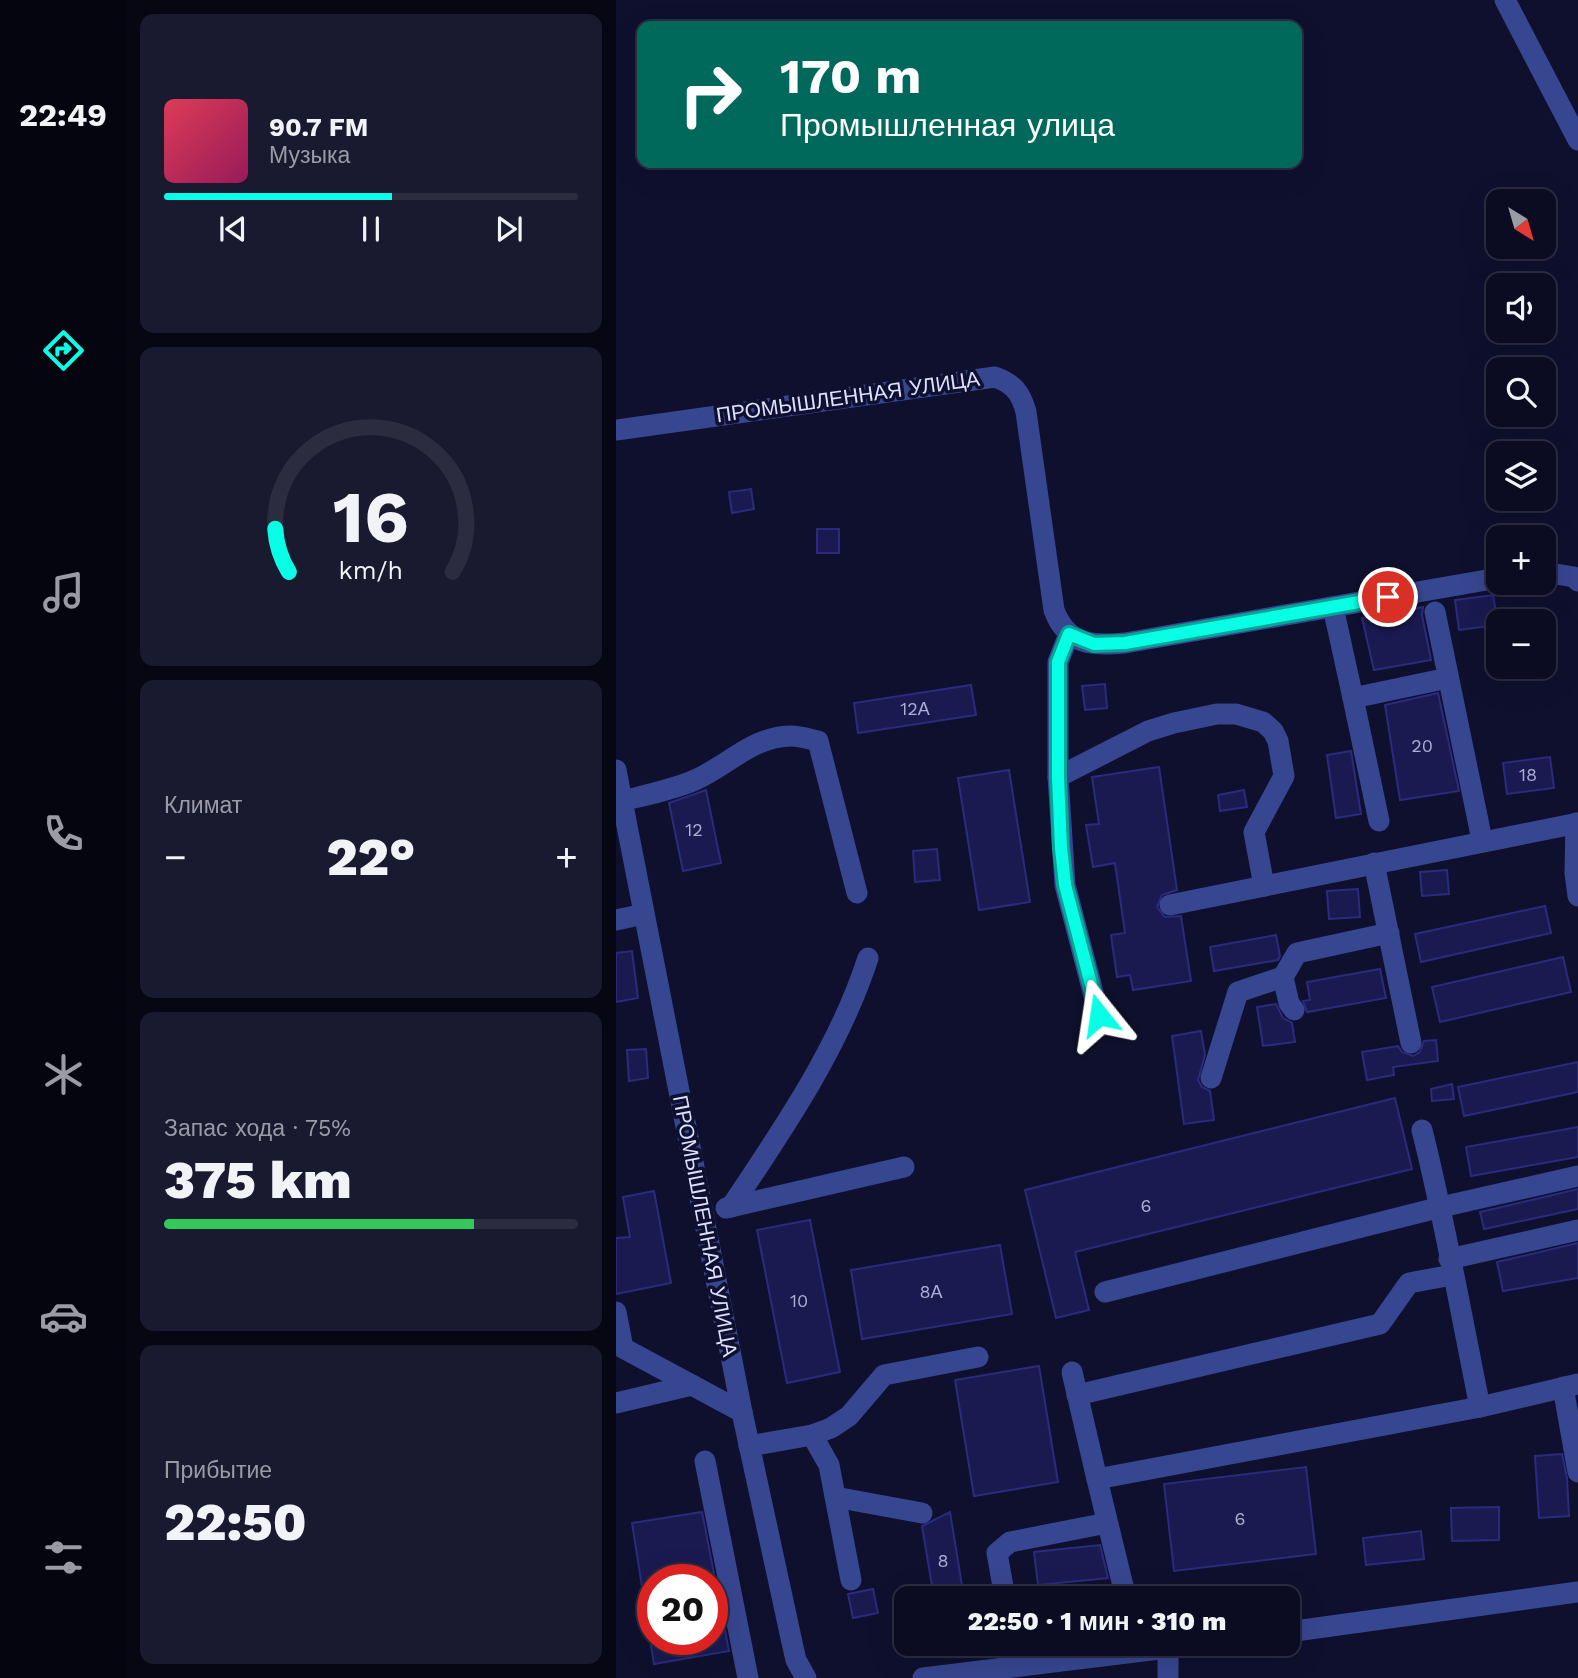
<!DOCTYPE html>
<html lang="ru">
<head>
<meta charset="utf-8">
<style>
  :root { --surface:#0b0c22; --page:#191a2f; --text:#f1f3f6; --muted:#9a9ba5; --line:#2b2c40; --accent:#08ffe5 }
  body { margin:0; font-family:"Work Sans",sans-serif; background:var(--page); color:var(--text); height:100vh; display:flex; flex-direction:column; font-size:26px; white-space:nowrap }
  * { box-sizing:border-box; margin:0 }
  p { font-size:23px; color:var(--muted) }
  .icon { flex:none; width:38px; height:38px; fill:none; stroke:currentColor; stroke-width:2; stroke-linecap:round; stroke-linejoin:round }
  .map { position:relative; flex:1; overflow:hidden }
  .sheet { display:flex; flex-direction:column; gap:14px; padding:14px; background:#060713; width:490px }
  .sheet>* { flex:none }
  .hud { position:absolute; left:21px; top:21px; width:665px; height:147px; border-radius:14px; box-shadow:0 7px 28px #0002,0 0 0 2px var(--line); background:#00695c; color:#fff; overflow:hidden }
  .needle { width:46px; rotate:143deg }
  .tools { position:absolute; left:870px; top:189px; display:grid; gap:14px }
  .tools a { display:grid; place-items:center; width:70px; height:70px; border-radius:14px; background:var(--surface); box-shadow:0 7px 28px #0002,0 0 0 2px var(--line); font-size:35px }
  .speed { position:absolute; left:21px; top:1564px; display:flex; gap:14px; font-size:35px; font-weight:700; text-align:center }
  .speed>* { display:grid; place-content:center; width:91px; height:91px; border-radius:50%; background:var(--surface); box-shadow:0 7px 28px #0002,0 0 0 2px var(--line); line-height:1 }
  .speed .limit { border:10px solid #d22; background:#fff; color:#111 }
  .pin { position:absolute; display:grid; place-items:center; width:60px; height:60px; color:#fff; margin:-30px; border:4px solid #fff; border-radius:50%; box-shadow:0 2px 7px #0007 }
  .me { position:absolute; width:77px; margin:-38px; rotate:345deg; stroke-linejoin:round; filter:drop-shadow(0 0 5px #0008) }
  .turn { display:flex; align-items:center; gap:24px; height:147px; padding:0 28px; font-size:32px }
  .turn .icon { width:91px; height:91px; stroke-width:2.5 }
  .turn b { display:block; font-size:49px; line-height:60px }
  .big { font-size:52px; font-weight:800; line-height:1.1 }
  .sheet .card { flex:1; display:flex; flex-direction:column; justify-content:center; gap:10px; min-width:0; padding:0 24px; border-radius:14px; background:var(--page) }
  .sheet .dial { align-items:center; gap:0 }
  .dial svg { height:182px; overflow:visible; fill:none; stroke:var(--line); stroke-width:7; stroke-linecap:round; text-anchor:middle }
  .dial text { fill:var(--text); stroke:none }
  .song { display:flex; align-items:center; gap:21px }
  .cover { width:84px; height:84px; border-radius:10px; background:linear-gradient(135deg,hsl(350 70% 55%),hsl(330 70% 35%)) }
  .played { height:7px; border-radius:4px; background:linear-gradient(90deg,var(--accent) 55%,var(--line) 55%) }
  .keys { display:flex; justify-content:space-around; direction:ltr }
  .heat { display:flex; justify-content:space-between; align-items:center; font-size:38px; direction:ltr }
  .charge { height:10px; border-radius:5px; background:linear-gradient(90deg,#34c759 75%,var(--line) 0) }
  .trip { position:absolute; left:278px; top:1586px; width:406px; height:70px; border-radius:14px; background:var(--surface); box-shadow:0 7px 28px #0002,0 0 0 2px var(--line); font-weight:800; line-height:70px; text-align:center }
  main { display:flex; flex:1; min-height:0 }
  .dock { display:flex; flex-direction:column; width:126px; justify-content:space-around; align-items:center; background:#04050e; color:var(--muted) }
  .dock .icon { width:49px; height:49px }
  .dock .current { color:var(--accent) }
  .dock b { font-size:32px; color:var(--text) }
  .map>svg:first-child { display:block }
  .building { fill:#1a1a50; stroke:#2a2b7e; stroke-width:2 }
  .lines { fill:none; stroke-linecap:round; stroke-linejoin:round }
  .minor { stroke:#374690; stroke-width:21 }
  .route-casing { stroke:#05a695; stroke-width:18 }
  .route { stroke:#08ffe5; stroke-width:12 }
  .labels { text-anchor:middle; stroke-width:7; stroke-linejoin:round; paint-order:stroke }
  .number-label { font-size:18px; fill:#acaed3 }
  .street-label { font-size:21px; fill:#dcdfff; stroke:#0f102e }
</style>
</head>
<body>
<main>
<nav class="dock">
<b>22:49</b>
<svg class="icon current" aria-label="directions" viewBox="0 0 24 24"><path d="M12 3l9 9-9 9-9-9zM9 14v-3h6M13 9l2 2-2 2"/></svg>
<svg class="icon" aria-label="music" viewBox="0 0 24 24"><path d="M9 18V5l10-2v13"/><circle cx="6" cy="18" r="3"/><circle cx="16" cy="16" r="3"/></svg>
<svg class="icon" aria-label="phone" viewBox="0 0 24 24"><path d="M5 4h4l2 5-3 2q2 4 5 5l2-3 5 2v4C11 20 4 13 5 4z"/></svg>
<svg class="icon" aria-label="climate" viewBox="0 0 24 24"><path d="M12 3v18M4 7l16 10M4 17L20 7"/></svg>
<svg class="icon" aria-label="car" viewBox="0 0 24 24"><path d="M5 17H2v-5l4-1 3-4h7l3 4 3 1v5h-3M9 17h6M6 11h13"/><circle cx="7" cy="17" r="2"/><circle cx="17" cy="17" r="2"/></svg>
<svg class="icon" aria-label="filters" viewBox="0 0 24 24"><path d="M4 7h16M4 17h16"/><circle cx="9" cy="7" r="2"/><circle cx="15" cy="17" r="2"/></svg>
</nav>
<section class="sheet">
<div class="card">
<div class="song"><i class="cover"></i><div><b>90.7 FM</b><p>Музыка</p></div></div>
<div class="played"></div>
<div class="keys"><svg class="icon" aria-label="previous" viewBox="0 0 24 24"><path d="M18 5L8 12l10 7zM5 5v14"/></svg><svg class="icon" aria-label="pause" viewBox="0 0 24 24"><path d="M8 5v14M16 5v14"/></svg><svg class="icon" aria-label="next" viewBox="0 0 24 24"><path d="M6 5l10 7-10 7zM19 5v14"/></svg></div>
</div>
<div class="card dial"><svg viewBox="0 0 100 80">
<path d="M14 69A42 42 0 1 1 86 69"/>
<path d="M14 69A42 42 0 0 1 8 50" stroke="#08ffe5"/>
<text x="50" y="56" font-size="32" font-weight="700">16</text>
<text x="50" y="72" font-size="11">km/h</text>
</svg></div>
<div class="card"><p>Климат</p>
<div class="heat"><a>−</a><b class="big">22°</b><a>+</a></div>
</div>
<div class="card"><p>Запас хода · 75%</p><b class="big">375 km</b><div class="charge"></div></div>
<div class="card"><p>Прибытие</p><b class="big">22:50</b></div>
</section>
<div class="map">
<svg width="962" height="1678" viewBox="0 0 962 1678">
  <rect width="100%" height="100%" fill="#0f102e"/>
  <!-- building -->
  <g class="building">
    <polygon points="135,489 138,509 116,513 113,492"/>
    <rect x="201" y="529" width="22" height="24"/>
    <polygon points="877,595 882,625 843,630 839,600"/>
    <polygon points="807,607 806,615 815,660 758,670 746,618"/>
    <polygon points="489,684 491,708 469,710 466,686"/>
    <polygon points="355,685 360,715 242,733 238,703"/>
    <polygon points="822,693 843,791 784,800 769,705"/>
    <polygon points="735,751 745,814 720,818 711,755"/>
    <polygon points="934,757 938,788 891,794 887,763"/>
    <polygon points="543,767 561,890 546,895 541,907 549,917 565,916 575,981 517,990 514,975 501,977 495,935 509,933 499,863 477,867 470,825 483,824 476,777"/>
    <polygon points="393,770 414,902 363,910 342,778"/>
    <polygon points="90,790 105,863 67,871 53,803"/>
    <polygon points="628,790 631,807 604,811 602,795"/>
    <polygon points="321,849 324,880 299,882 297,851"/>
    <polygon points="831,870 833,894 806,896 804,872"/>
    <polygon points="742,889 744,917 713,919 711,891"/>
    <polygon points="929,906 935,933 805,962 799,934"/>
    <polygon points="660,935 664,956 662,960 598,971 594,947"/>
    <polygon points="16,951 22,998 0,1002 0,953"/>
    <polygon points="947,957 955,992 824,1022 816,987"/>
    <polygon points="764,969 770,998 691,1012 687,1001 694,1000 691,982"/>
    <polygon points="660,1004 667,1018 676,1023 679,1042 647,1046 641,1007"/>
    <polygon points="585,1031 589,1055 582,1080 586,1087 594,1091 598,1120 568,1124 556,1036"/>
    <polygon points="820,1040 822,1061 777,1067 778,1075 751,1080 746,1052 782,1046 786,1052 797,1056 804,1052 808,1041"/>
    <polygon points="30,1049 32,1078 13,1081 11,1050"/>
    <polygon points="962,1062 962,1092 848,1116 842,1087"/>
    <polygon points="836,1084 838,1099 816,1101 815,1089"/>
    <polygon points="779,1098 796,1169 459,1252 473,1310 440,1318 409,1190"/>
    <polygon points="962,1127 962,1157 855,1176 850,1147"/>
    <polygon points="962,1189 962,1209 868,1229 864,1212"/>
    <polygon points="38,1191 55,1283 0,1294 0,1238 14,1237 7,1197"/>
    <polygon points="194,1220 224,1372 171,1383 141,1230"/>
    <polygon points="962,1243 962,1278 887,1291 881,1262"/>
    <polygon points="384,1245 396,1314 246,1339 235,1270"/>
    <polygon points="423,1366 442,1482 358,1496 339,1380"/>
    <polygon points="946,1454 951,1478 953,1516 923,1518 919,1456"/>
    <polygon points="690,1467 700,1554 558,1571 548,1484"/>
    <polygon points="883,1507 883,1540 836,1541 835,1508"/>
    <polygon points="86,1512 113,1651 38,1664 34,1640 96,1640 96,1580 37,1580 37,1611 30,1612 16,1523"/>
    <polygon points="334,1512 348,1598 318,1598 306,1526"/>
    <polygon points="805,1531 808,1559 750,1565 747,1538"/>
    <polygon points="484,1545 492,1578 422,1585 418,1552"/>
    <polygon points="257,1589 262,1613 237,1618 232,1594"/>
  </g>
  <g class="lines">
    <!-- minor -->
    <g class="minor">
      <polyline points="889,0 962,140"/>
      <path d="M0 430 379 377C398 384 405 393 410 412L438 610C451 645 476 646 509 643L882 578"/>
      <polyline points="928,572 958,577 962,581"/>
      <polyline points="717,607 737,698 832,678"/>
      <polyline points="819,612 866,840"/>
      <polyline points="453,634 442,662 442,777 532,731 558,723 601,714 620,714 647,722 657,731 662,741 668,776 638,832 648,886"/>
      <polyline points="737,698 763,821"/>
      <polyline points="0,770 126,1412 177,1647 180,1660 190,1678"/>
      <polyline points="442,777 449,885 483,1015"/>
      <path d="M6 801C30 795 56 790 79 780 111 766 137 736 175 736 184 736 193 739 202 741L241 893"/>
      <polyline points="960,823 959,873 962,896"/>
      <polyline points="758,863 795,1043"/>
      <polyline points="554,905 962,823"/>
      <polyline points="0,920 28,914"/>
      <polyline points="667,977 673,1003 678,1010"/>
      <polyline points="595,1078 622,992 667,977 681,953 773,933"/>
      <path d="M115 1207C167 1129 223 1048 252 958"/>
      <polyline points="110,1208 288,1167"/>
      <polyline points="833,1259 962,1230"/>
      <polyline points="489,1292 825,1207 962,1176"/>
      <polyline points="0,1312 7,1348 126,1412"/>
      <polyline points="456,1372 481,1479"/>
      <polyline points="947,1387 962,1472"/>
      <polyline points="461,1395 764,1324 793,1283 836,1275"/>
      <polyline points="0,1403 76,1385"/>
      <polyline points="864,1407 962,1384"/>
      <polyline points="196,1435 213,1465 235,1580"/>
      <polyline points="133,1446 196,1435 215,1428 233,1416 268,1375 362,1357"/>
      <polyline points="89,1461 132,1678"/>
      <polyline points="219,1497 306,1513"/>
      <path d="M508 1590 481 1479 864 1407C845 1314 829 1221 806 1130"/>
      <polyline points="389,1598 381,1553 394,1542 491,1523"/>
      <polyline points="672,1632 962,1592"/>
      <polyline points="552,1649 552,1678"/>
      <polyline points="307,1678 592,1643"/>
    </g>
  </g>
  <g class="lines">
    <defs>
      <polyline id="route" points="483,1015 449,885 445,848 442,777 442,662 453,634 478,644 509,643 772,597"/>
    </defs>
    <!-- route casing -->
    <use href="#route" class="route-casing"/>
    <!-- route -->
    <use href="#route" class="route"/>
  </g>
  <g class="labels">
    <!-- number labels -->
    <g class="number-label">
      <text x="299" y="715">12А</text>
      <text x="806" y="752">20</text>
      <text x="912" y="781">18</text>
      <text x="78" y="836">12</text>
      <text x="530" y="1212">6</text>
      <text x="315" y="1298">8А</text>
      <text x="183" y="1307">10</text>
      <text x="624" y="1525">6</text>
      <text x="327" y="1567">8</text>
    </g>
    <!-- street labels -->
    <g class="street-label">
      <text transform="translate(232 397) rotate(-8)" y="7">ПРОМЫШЛЕННАЯ УЛИЦА</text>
      <text transform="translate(89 1226) rotate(79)" y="7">ПРОМЫШЛЕННАЯ УЛИЦА</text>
    </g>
  </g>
</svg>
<div class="tools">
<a><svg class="needle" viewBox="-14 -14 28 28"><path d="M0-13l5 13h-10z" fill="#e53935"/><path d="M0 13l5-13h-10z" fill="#9a9ba5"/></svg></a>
<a><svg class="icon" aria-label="sound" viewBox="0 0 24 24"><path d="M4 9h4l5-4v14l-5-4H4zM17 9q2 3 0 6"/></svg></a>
<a><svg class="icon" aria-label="search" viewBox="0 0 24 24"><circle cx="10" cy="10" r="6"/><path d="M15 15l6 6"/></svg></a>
<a><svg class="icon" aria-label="layers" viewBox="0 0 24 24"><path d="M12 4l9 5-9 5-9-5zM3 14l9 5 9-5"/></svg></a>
<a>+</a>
<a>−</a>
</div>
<div class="speed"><div class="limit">20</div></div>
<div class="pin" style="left:772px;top:597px;background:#d93025"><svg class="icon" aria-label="arrive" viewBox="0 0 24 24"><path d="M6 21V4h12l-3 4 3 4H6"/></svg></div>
<svg class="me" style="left:483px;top:1015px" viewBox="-20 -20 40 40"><path d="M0-17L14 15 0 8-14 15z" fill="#08ffe5" stroke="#fff" stroke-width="4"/></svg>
<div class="trip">22:50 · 1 мин · 310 m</div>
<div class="hud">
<div class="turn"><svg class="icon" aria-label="right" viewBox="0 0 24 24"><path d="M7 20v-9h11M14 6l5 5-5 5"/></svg><div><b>170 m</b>Промышленная улица</div></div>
</div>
</div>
</main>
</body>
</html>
